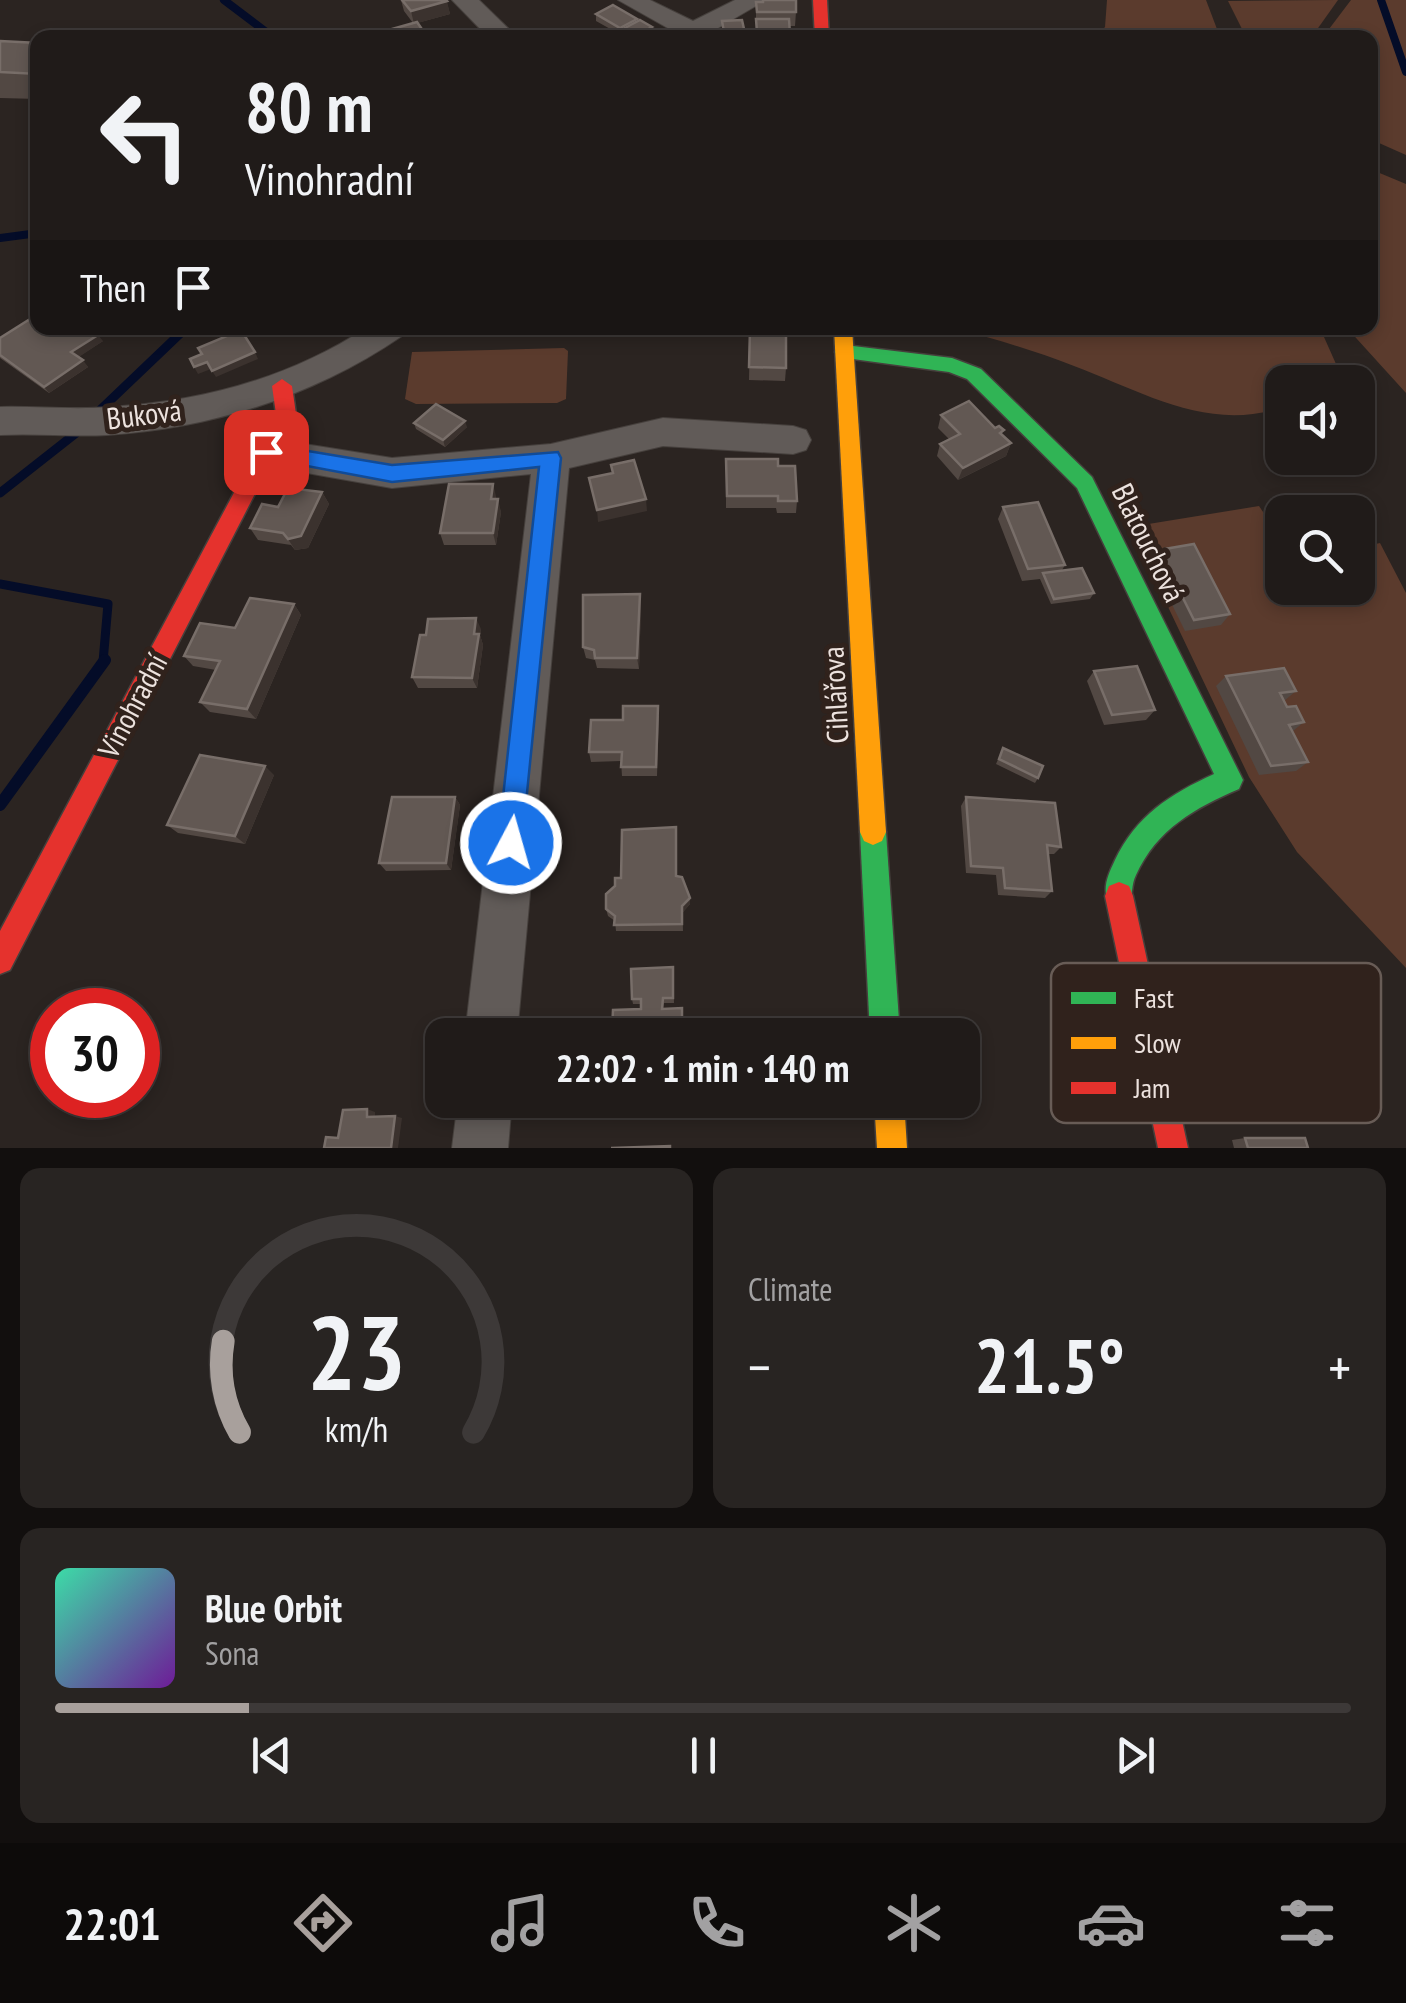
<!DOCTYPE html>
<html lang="en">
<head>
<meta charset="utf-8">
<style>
  :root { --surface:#201b19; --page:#282422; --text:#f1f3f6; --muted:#a2a1a2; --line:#3d3938; --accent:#a8a09c }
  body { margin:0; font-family:"PT Sans Narrow",sans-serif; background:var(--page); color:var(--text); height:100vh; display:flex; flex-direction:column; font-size:38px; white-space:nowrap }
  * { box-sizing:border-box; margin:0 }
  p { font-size:32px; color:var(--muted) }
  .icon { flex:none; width:55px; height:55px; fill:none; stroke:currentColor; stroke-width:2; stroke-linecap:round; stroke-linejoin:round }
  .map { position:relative; height:1148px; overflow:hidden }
  .side { display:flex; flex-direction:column; gap:20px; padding:20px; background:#120f0e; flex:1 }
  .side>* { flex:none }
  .top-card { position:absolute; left:30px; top:30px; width:1348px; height:305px; border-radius:20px; box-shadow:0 5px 15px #0003,0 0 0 2px var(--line); background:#201b19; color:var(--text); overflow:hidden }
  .buttons { position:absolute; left:1265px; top:365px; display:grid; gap:20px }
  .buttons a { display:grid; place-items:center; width:110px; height:110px; border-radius:20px; background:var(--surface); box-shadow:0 5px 15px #0003,0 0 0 2px var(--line); font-size:50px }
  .speed { position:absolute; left:30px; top:988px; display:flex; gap:20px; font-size:50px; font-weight:700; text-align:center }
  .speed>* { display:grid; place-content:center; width:130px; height:130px; border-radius:50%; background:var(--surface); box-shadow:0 5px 15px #0003,0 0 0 2px var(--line); line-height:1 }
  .speed .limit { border:15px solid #d22; background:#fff; color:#111 }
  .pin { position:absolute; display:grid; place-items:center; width:85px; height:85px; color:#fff; margin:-42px; border-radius:20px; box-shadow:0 5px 15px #0006 }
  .me { position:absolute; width:110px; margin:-55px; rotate:6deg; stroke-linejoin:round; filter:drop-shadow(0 0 8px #0008) }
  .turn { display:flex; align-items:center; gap:35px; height:210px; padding:0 50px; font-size:45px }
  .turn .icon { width:130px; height:130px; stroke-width:2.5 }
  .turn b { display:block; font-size:70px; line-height:85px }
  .then { display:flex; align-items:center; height:95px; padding:0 50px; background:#0003; gap:20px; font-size:38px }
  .big { font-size:75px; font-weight:800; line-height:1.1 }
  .side .card { flex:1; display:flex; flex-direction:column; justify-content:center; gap:15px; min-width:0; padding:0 35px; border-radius:20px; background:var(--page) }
  .side .dial { align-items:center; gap:0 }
  .dial svg { height:260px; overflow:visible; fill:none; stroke:var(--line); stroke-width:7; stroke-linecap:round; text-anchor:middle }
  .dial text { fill:var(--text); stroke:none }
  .song { display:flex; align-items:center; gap:30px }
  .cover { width:120px; height:120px; border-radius:15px; background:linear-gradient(135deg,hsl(160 70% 55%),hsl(280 70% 35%)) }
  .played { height:10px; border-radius:5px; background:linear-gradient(90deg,var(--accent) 15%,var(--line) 15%) }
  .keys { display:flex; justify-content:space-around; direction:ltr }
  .heat { display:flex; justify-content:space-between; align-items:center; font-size:55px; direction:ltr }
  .side .tiles { flex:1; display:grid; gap:20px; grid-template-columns:1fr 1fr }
  .card:last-child { grid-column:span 2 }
  .trip { position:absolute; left:425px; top:1018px; width:555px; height:100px; border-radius:20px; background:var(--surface); box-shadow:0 5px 15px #0003,0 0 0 2px var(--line); font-weight:800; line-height:100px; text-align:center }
  .tabs { display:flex; height:160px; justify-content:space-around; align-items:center; background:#0d0b0a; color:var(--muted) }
  .tabs .icon { width:70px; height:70px }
  .tabs .current { color:var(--accent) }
  .tabs b { font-size:45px; color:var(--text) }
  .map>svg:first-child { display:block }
  .green { fill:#5b3b2d }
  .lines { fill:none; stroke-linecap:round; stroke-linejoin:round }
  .stream-far2 { stroke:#040c28; stroke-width:8 }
  .stream-far1 { stroke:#040c28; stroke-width:9 }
  .stream { stroke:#040c28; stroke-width:12 }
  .street-casing { stroke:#46403d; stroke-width:2 }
  .fast-casing { stroke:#46403d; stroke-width:3 }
  .slow-casing { stroke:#46403d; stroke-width:3 }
  .jam-casing { stroke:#46403d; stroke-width:3 }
  .street { fill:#615b58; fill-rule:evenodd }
  .fast { fill:#30b455; fill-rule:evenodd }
  .slow { fill:#ff9f0a; fill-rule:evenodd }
  .jam { fill:#e5322d; fill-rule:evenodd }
  .wall { fill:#524843 }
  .shaded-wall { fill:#3b322e }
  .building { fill:#625853; stroke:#786e69; stroke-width:2.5 }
  .route { fill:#1a73e8; stroke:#114b97; stroke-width:2.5 }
  .labels { text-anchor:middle; stroke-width:10; stroke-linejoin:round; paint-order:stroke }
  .street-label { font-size:30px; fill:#ece2de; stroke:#30221c }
  .key { fill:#30221c; stroke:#685c56; stroke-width:2.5 }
  .key-label { font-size:28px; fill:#ece2de }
</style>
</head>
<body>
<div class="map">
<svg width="1406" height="1148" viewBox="0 0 1406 1148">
  <rect width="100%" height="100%" fill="#2b2421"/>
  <!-- green -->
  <g class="green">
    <polygon points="1107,0 1206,0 1220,37 1096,37 1105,27"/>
    <polygon points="1338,0 1311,38 1246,37 1228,1"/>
    <polygon points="1351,0 1406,0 1406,155 1370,139 1370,38 1323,37"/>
    <polygon points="1370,169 1406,184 1406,393 1347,328 1370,328"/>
    <path d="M955 328H1320L1344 382H1282V407C1209 433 1141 391 1074 366 1035 351 995 339 955 328Z"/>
    <polygon points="564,348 568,351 566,399 557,403 416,404 405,399 412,352"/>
    <polygon points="1259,506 1282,540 1282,588 1358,588 1358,548 1380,543 1406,593 1406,968 1297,852 1249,777 1130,527"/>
  </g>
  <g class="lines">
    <!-- stream-far2 -->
    <g class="stream-far2">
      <polyline points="224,0 274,38"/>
      <polyline points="1381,0 1406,72"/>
      <polyline points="0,238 38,233"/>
    </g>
    <!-- stream-far1 -->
    <g class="stream-far1">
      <polyline points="97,413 186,328"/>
      <polyline points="0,493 80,430"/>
      <polyline points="0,584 108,604 103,662"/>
    </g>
    <!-- stream -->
    <polyline class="stream" points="0,805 105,660"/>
    <defs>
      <g id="street">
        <polygon points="452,0 479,0 518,38 489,38"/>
        <polygon points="618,0 650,0 693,21 735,0 766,0 701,38 667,38 673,31"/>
        <path d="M366 328H407L402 336C314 396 213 428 107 435 72 437 36 433 0 435V407C36 406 73 410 109 407 201 402 289 378 366 328Z"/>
        <polygon points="663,418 793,426 806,430 811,440 806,450 793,454 663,446 569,468 517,1035 465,1035 531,474 392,488 267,466 254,462 249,452 254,442 267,438 392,458 551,444"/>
        <polygon points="458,1100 512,1100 508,1148 452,1148"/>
      </g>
      <g id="fast">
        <path d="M845 345 952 358 981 369 1092 477 1243 780 1239 789C1195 808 1157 829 1136 875 1131 885 1133 895 1129 906L1119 910 1109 906C1102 888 1107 877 1115 860 1136 816 1170 794 1214 774L1077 488 967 379 949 372 838 357 835 352 838 347Z"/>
        <polygon points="873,819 882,823 886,832 900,1035 870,1035 860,832 864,823"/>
      </g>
      <g id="slow">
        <polygon points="834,328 852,328 886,832 882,841 873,845 864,841 860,832"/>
        <polygon points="874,1100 904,1100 907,1148 877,1148"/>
      </g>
      <g id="jam">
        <polygon points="813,0 827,0 829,38 815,38"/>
        <polygon points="282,379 292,386 296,414 10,970 0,974 0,931 276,414 272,386"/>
        <polygon points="1119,882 1129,886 1133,896 1188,1148 1158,1148 1105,896 1109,886"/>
      </g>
    </defs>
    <!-- street casing -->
    <use href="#street" class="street-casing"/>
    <!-- fast casing -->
    <use href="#fast" class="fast-casing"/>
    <!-- slow casing -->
    <use href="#slow" class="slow-casing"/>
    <!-- jam casing -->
    <use href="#jam" class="jam-casing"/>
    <!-- street -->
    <use href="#street" class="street"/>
    <!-- fast -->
    <use href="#fast" class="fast"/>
    <!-- slow -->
    <use href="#slow" class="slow"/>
    <!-- jam -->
    <use href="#jam" class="jam"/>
  </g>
  <!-- wall -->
  <g class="wall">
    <polygon points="401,0 446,0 450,14 417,23 428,38 395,38 392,29 413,23 404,11"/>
    <polygon points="756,2 762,2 796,12 795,26 789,26 790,38 756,38"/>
    <polygon points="596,14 638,22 652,27 652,34 646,38 626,38 623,36 623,33 621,35 596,21"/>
    <polygon points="0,41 38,43 38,99 0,98"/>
    <polygon points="750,329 786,368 785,381 749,380"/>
    <polygon points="0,338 103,341 78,357 88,367 49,393 0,358"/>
    <polygon points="941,415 1002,435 1011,443 1006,456 958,480 937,456 940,444 949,439 938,428"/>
    <polygon points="414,423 467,427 445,447 416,429"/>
    <polygon points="726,459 797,501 796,513 777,513 776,508 726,508"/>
    <polygon points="322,492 329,504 308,548 295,550 291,545 258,540 250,528 278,507"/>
    <polygon points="496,496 496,499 501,512 496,545 444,545 440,533"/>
    <polygon points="1003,507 1065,565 1062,570 1094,593 1090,599 1051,604 1040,579 1022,581 998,519"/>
    <polygon points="1159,550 1230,614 1221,625 1185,631 1151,562"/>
    <polygon points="294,604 301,615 256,719 210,712 200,702 216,670 193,666 184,656 235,628"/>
    <polygon points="641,605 639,669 597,668 595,660 586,658 583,647"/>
    <polygon points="481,629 480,635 483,645 477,688 418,688 412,677"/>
    <polygon points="1094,671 1155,710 1146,720 1104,725 1087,681"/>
    <polygon points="1226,676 1296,691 1284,701 1287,707 1304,722 1293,731 1308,762 1296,771 1259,775 1216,686"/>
    <polygon points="659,716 657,776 622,776 621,761 591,762 589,752 623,720"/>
    <polygon points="1003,748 1038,778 1035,783 996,764"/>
    <polygon points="274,775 245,844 178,833 167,825"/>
    <polygon points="455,797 460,805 451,870 386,871 379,863"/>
    <polygon points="966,797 1061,847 1054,854 1048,854 1052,891 1045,898 998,895 996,875 966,873 961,806"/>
    <polygon points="677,876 690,898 690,904 683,912 683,931 616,931 615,921 608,916 606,909"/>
    <polygon points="673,967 674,1003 664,1003 663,1009 641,1009 641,1004 633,1004 632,999"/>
    <polygon points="1245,1138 1308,1148 1234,1148 1232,1140"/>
  </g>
  <!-- shaded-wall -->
  <g class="shaded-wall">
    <polygon points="447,1 450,14 414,24 411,11"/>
    <polygon points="637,19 638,26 623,29 623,33 621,35 620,28"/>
    <polygon points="652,27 652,34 646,38 635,38 635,36"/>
    <polygon points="238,328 249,328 250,330 236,337 232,330"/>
    <polygon points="98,335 103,341 76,359 71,352"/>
    <polygon points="255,352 258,359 216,377 212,371"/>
    <polygon points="83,360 88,367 49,393 44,387"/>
    <polygon points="207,362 211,369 198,374 194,367"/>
    <polygon points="465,421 467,427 445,447 443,440"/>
    <polygon points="1011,443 1006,456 958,480 963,468"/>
    <polygon points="493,484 496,496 494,511 491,499"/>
    <polygon points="322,492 329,504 308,548 295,550 288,539"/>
    <polygon points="498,499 501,512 496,545 493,533"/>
    <polygon points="646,499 647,511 598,522 597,510"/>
    <polygon points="640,594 641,605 639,669 637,658"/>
    <polygon points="294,604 301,615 256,719 247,709"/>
    <polygon points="476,618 481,629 480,635 483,645 477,688 472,678 474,634"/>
    <polygon points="265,766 274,775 245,844 235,836"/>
    <polygon points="455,797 460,805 451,870 446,863"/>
    <polygon points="690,898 690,904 683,912 683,931 682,906"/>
    <polygon points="367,1109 375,1112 375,1120 367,1117"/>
    <polygon points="395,1116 402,1118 398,1148 391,1148"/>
  </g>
  <!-- building -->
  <g class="building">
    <polygon points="402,0 446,0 447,1 411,11"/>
    <polygon points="763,0 796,0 796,12 757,12 756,2 763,2"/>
    <polygon points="613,5 637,19 620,28 596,14"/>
    <polygon points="756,19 789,19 790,34 757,33"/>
    <polygon points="640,20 652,27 635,36 623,29"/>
    <polygon points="742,20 746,38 725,38 722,21"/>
    <polygon points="417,22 428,38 398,38 392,29"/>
    <polygon points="0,41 38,43 38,74 0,72"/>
    <polygon points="38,314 38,328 87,328 98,335 71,352 83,360 44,387 0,355 0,338"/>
    <polygon points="750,329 786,330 786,368 749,367"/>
    <polygon points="241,330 255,352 212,371 207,362 194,367 190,359 202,354 198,348"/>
    <polygon points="969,401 995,428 999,426 1004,430 1000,433 1011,443 963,468 940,444 960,434 941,415"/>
    <polygon points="436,404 465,421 443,440 414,423"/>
    <polygon points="726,459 778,459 778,466 795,466 797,501 778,501 778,496 727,496"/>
    <polygon points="634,460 646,499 597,510 589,478 613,473 611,465"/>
    <polygon points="449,484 493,484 491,499 498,499 493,533 440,533"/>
    <polygon points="288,488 322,492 301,536 288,539 283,533 250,528 262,504 278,507"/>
    <polygon points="1038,502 1065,565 1028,569 1003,507"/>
    <polygon points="1194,544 1230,614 1194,620 1159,550"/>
    <polygon points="1082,568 1094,593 1054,599 1043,573"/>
    <polygon points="640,594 637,658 595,658 594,650 583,647 583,595"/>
    <polygon points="250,598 294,604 247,709 200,702 220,661 184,656 200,623 235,628"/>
    <polygon points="476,618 474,634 479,634 472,678 412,677 420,635 426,635 428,619"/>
    <polygon points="1137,666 1155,710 1112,715 1094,671"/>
    <polygon points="1284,668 1296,691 1280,693 1287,707 1296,706 1304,722 1289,725 1308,762 1271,766 1226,676"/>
    <polygon points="623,706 658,706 656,767 621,767 622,752 589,752 591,720 623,720"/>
    <polygon points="1003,748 1043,766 1038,778 999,759"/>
    <polygon points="200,755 265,766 235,836 167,825"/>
    <polygon points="392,797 455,797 446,863 379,863"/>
    <polygon points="966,797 1055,803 1061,847 1047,845 1052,891 1005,888 1003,868 971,866"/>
    <polygon points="676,827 676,876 682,877 690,898 682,906 682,924 614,925 615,916 606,909 606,894 615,886 615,878 621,878 622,830"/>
    <polygon points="673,967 673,998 663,998 662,1009 682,1008 682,1035 609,1035 612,1031 613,1010 641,1009 641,999 632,999 631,969"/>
    <polygon points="367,1109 367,1117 395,1116 391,1148 324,1148 326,1137 338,1138 343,1110"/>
    <polygon points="1245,1138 1305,1138 1308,1148 1248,1148"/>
    <polygon points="670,1146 670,1148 611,1148"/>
  </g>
  <!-- route -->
  <polygon class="route" points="266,444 392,465 558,452 561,458 521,852 511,856 502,852 498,843 539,467 392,482 259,457 256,452 259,446"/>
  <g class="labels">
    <!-- street labels -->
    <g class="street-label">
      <text transform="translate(144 415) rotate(-7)" y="10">Buková</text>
      <text transform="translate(1148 543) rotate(64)" y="10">Blatouchová</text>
      <text transform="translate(836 695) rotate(-93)" y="10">Cihlářova</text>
      <text transform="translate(133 706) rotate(-62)" y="10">Vinohradní</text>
    </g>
  </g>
  <!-- legend -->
  <rect x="1051" y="963" width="330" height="160" rx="15" class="key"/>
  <rect x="1071" y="992" width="45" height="12" fill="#30b455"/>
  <rect x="1071" y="1037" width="45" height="12" fill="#ff9f0a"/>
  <rect x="1071" y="1082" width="45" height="12" fill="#e5322d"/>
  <g class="key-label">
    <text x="1134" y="1008">Fast</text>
    <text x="1134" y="1053">Slow</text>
    <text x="1134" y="1098">Jam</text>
  </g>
</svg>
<div class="buttons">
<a><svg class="icon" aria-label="sound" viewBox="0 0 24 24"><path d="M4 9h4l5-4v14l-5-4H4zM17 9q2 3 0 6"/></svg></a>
<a><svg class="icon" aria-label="search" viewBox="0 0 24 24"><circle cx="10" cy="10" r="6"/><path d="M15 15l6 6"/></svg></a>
</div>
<div class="speed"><div class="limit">30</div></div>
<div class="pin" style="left:266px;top:452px;background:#d93025"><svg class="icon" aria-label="arrive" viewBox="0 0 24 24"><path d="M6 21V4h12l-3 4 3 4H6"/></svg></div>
<svg class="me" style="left:511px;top:843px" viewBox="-20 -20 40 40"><circle r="17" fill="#1a73e8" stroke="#fff" stroke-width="3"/><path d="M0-11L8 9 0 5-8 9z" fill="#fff"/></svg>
<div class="trip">22:02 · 1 min · 140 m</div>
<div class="top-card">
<div class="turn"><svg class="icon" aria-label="left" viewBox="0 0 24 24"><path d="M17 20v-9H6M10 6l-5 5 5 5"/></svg><div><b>80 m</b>Vinohradní</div></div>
<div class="then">Then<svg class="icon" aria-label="arrive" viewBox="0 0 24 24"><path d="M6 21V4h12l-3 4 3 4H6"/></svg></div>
</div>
</div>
<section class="side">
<div class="tiles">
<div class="card dial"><svg viewBox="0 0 100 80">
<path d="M14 69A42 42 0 1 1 86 69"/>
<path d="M14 69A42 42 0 0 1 9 41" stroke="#a8a09c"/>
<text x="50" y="56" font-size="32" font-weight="700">23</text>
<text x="50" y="72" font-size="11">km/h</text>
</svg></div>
<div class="card"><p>Climate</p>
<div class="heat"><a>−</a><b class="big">21.5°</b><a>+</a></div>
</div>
<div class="card">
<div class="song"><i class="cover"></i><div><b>Blue Orbit</b><p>Sona</p></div></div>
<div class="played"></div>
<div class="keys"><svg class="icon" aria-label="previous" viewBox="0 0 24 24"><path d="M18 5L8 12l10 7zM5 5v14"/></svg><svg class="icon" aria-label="pause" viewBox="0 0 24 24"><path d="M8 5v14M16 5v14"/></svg><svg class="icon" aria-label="next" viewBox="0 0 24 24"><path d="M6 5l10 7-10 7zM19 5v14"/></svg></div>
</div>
</div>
</section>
<nav class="tabs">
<b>22:01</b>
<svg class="icon current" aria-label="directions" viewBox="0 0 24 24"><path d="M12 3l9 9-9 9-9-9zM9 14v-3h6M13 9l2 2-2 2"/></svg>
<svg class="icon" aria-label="music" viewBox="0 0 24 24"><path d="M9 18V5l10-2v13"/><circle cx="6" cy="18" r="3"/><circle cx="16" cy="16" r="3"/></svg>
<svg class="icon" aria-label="phone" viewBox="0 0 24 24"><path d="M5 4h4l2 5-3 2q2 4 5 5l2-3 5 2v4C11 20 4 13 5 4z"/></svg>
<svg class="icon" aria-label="climate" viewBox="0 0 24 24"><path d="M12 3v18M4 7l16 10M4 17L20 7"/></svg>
<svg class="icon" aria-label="car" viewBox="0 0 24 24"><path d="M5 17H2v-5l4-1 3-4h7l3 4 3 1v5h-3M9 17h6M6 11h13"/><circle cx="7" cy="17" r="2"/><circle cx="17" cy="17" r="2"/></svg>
<svg class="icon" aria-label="filters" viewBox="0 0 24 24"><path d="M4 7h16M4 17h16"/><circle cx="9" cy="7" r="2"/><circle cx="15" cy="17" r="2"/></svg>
</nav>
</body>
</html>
